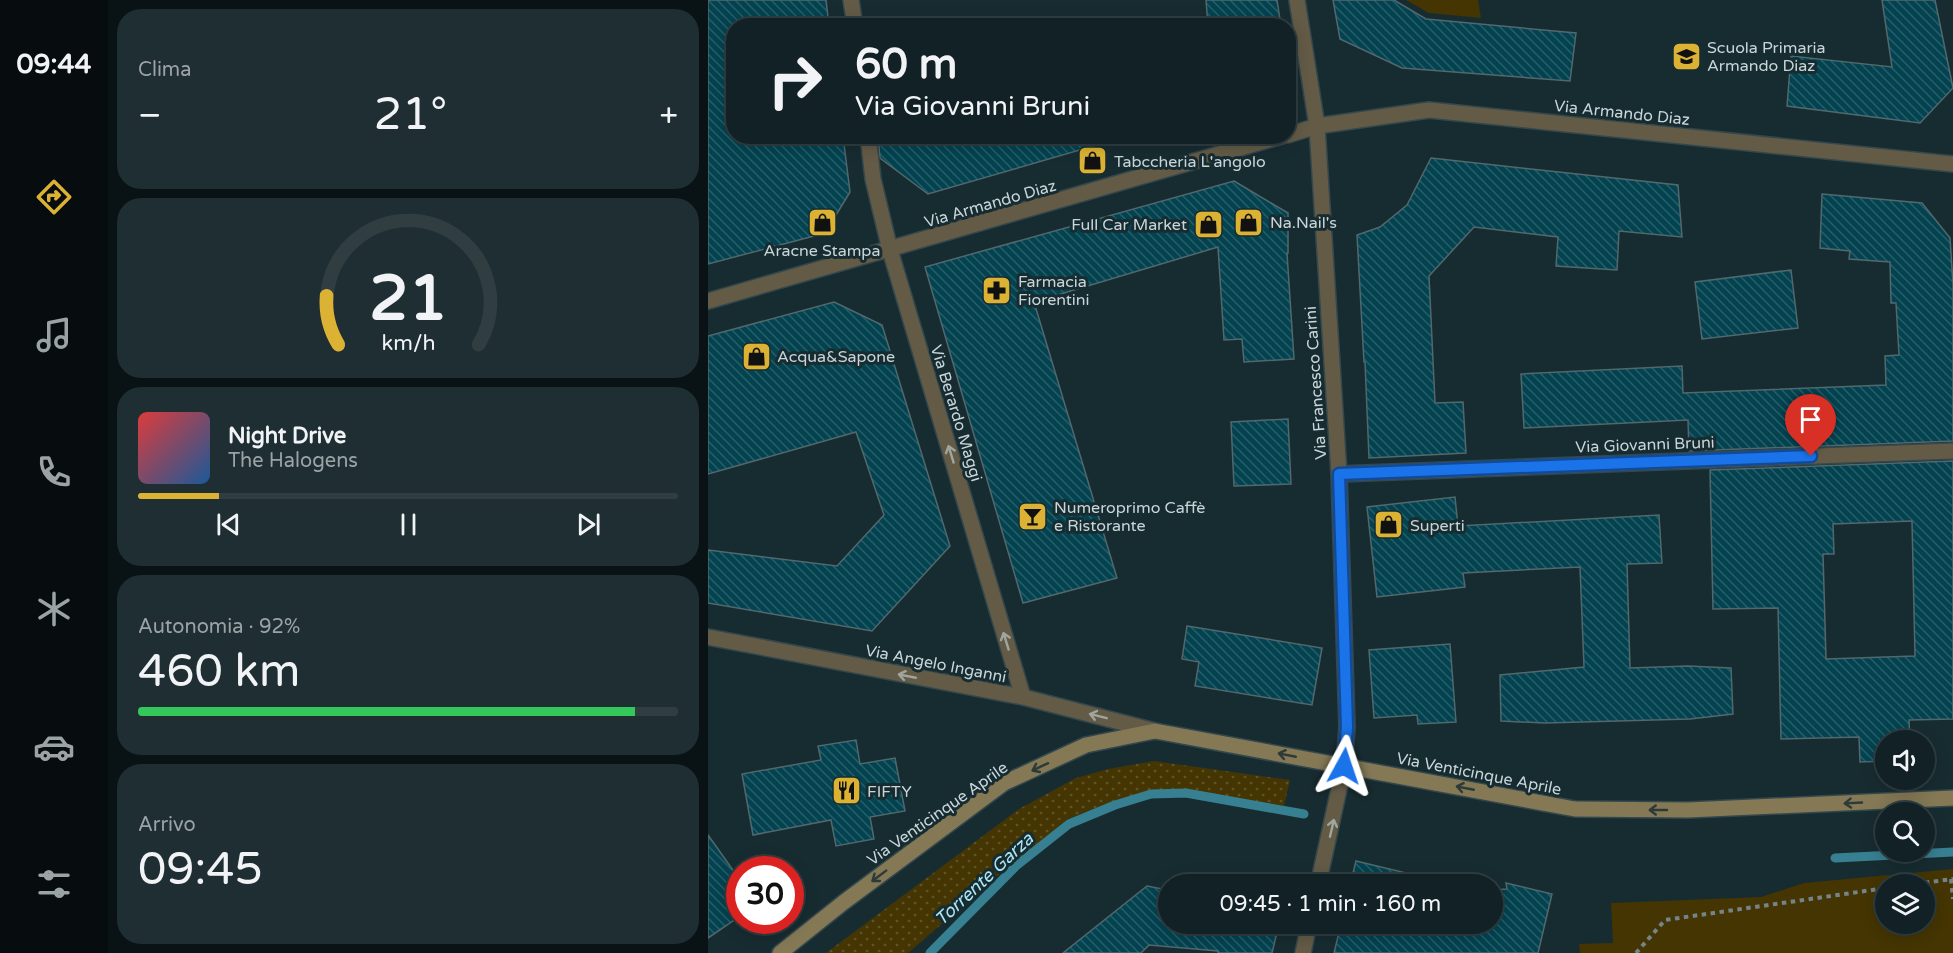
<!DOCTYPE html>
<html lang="it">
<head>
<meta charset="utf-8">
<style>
  :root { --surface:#112125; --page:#1e2e32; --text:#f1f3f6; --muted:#9ca3a7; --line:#303e42; --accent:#dbb233 }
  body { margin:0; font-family:"Varela Round",sans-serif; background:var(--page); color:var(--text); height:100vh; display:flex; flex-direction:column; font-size:22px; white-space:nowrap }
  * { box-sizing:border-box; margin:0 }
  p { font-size:20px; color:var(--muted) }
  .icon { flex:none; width:33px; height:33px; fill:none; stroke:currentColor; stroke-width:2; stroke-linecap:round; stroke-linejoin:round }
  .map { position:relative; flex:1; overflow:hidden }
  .drawer { display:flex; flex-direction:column; gap:9px; padding:9px; background:#091214; width:600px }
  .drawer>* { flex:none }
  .banner { position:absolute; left:18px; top:18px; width:570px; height:126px; border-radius:24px; box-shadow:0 3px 15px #0003,0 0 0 2px var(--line); background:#112125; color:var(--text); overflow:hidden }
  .tools { position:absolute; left:1167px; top:730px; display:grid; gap:12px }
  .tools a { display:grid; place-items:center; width:60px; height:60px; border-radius:50%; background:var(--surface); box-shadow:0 3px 15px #0003,0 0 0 2px var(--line); font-size:30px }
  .speed { position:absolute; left:18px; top:856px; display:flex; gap:12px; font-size:30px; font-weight:700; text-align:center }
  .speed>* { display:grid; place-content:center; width:78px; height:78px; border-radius:50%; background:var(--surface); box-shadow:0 3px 15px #0003,0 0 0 2px var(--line); line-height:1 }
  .speed .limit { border:9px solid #d22; background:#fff; color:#111 }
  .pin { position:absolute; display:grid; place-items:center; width:51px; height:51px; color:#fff; margin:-62px -26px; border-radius:50% 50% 50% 0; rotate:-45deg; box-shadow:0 0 6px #0007 }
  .pin .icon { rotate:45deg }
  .me { position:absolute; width:66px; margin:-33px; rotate:5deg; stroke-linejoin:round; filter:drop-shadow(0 0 4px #0008) }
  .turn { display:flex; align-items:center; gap:21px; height:126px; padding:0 30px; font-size:27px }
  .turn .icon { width:78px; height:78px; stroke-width:2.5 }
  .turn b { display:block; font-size:42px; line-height:51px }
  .big { font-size:45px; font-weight:600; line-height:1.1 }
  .drawer .card { flex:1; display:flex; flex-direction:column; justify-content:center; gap:9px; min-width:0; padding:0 21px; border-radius:24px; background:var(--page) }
  .drawer .dial { align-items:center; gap:0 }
  .dial svg { height:156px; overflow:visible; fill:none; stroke:var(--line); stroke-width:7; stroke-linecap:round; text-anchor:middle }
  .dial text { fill:var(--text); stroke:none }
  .song { display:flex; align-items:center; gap:18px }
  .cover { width:72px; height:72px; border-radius:9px; background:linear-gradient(135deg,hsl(0 70% 55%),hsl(210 70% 35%)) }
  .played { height:6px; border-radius:3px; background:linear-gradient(90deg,var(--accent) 15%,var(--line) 15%) }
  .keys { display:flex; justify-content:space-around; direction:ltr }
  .heat { display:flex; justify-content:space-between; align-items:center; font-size:33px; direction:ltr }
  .charge { height:9px; border-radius:4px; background:linear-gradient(90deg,#34c759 92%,var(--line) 0) }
  .trip { position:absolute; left:450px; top:874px; width:345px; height:60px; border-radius:30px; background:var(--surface); box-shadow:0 3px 15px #0003,0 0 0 2px var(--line); font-weight:600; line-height:60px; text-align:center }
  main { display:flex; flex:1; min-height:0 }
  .menu { display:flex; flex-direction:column; width:108px; justify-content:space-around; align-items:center; background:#070d0f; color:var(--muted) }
  .menu .icon { width:42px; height:42px }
  .menu .current { color:var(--accent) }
  .menu b { font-size:27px; color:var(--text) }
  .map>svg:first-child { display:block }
  .grass { fill:url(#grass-dots) }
  .park { fill:#443503; fill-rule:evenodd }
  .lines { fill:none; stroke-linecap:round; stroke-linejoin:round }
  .stream { stroke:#378092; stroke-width:9 }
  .building { fill:url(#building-back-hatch); stroke:#51686e; stroke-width:1.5; fill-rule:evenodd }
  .minor-casing { stroke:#33474c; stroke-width:18 }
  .tertiary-casing { stroke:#33474c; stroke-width:18 }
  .secondary-casing { stroke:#33474c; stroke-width:18 }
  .path { stroke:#748488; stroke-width:4; stroke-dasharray:4.5 4.5; stroke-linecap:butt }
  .minor { stroke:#635b46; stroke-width:15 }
  .tertiary { stroke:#635b46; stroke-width:15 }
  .secondary { stroke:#847855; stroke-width:15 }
  .oneway { stroke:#a0a59e }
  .oneway2 { stroke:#2d3b38 }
  .route-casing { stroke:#114b97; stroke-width:15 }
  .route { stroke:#1a73e8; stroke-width:10 }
  .labels { text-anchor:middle; stroke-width:6; stroke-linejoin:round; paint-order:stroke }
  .poi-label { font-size:16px; fill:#c9d6d9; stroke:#172c31; text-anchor:start }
  .street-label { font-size:16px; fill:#c9d6d9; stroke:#172c31 }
  .water-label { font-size:18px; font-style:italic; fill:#abe6f6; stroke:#172c31 }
</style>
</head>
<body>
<main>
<nav class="menu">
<b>09:44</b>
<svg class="icon current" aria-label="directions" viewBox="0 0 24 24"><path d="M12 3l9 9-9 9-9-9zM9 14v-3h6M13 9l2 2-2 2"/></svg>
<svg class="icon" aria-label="music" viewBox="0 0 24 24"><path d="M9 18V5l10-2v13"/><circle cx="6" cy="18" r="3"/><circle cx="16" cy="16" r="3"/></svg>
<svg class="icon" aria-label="phone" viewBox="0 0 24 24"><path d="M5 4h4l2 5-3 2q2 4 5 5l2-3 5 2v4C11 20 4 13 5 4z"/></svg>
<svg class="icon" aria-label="climate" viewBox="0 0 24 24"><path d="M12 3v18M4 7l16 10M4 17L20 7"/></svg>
<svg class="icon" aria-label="car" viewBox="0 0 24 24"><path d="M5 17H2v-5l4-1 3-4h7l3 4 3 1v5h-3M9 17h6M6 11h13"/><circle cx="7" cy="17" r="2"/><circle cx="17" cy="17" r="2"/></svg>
<svg class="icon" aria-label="filters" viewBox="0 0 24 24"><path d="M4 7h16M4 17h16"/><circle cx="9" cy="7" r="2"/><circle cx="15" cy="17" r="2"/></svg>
</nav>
<section class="drawer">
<div class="card"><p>Clima</p>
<div class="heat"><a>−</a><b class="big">21°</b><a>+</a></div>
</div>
<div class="card dial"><svg viewBox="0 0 100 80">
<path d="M14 69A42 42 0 1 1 86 69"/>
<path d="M14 69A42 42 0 0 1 8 44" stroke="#dbb233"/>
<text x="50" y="56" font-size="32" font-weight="700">21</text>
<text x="50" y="72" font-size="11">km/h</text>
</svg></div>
<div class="card">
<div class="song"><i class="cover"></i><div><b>Night Drive</b><p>The Halogens</p></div></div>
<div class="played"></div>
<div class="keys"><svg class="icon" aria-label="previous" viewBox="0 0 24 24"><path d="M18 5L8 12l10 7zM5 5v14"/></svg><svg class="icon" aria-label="pause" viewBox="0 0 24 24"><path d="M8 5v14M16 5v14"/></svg><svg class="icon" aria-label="next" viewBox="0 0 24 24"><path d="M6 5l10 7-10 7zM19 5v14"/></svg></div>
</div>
<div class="card"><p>Autonomia · 92%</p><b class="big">460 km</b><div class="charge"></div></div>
<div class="card"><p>Arrivo</p><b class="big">09:45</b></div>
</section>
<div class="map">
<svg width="1245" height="953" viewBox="0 0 1245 953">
  <defs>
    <pattern id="grass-dots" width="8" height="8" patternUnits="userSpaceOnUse" patternTransform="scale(1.5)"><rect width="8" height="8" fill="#443503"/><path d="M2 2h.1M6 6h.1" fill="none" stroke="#5e5227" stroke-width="1.8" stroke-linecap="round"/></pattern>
    <pattern id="building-back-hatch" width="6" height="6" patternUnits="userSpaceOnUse" patternTransform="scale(1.5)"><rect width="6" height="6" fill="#034350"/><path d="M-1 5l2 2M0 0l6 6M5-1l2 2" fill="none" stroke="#265d69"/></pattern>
  </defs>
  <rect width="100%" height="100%" fill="#172c31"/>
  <!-- grass -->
  <polygon class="grass" points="446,761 582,780 576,806 481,790 443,790 405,801 360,819 306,862 200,953 118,953 311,809 368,778 400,769"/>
  <!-- park -->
  <g class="park">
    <polygon points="698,0 770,0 773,18 721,13"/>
    <path d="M1245 869V953H872L871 944 905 943 903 903 1053 897 1096 883ZM1178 885H1216V924H1178Z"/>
  </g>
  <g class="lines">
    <!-- stream -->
    <g class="stream">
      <polyline points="1127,858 1245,852"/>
      <polyline points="222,953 308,866 361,824 407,805 443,794 478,793 596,814"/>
    </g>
  </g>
  <!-- building -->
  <g class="building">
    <polygon points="0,0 118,0 121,26 26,26 26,136 135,136 142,192 117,233 0,264"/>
    <polygon points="498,0 569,0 573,26 500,26"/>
    <polygon points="625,0 686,0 718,19 868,33 862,81 694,68 632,39"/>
    <polygon points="1174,0 1227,0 1245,88 1212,123 1079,106 1083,56 1184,67"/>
    <polygon points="170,136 395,136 396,143 220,194 172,158"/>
    <polygon points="723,158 970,185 974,237 911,231 909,270 848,266 850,237 766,227 721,276 727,403 755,402 758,453 661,458 657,362 656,362 649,235 672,227 699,205"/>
    <polygon points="526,181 580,213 580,253 579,253 586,359 536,362 534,339 516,340 510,247 326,302 409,578 315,603 217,267"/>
    <polygon points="1114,194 1214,203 1242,238 1245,284 1245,441 981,451 980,420 816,428 813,374 974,366 975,393 1178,385 1177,356 1191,355 1188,303 1183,303 1182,262 1141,259 1142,251 1112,248"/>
    <polygon points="1083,270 1090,328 994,339 987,282"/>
    <polygon points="126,302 174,325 242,546 164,631 0,603 0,550 129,566 176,515 148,432 0,474 0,336"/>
    <polygon points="580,419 583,484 526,486 523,422"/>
    <path d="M1245 461V719L1201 720 1202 741H1178V761L1152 762 1151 737 1073 739 1070 608 1005 609 1002 470ZM1204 521 1207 656 1118 659 1115 554H1126L1125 524Z"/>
    <polygon points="747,497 750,526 951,515 954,563 919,564 922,668 980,666 1023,668 1025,714 982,719 837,723 793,721 792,675 876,667 872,567 755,573 757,587 669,597 659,507"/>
    <polygon points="479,626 614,648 604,705 487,686 491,662 474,659"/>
    <polygon points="742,644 748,722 710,724 709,715 666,718 661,650"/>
    <polygon points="148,740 152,764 187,758 197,811 162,817 166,839 128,846 123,820 45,835 34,774 113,760 110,746"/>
    <polygon points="0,835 32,880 32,916 0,938"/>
    <polygon points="648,861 748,885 642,885"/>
    <polygon points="798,883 844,894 830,953 626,953 633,924 784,924 784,890 799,889"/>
    <polygon points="439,886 460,890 460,924 571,924 564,953 510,953 510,951 441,945 433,953 355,953"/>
  </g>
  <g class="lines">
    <defs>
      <g id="minor">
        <polyline points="143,0 147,26"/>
        <polyline points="609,126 631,474 639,727 636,766 610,885"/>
        <polyline points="160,136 165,179 182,250 315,697"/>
        <polyline points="631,474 1245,451"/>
        <polyline points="595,953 601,924"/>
      </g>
      <g id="tertiary">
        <polyline points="589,0 609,126"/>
        <polyline points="580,135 609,126 721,110 1245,164"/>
        <polyline points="0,301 574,136"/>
        <polyline points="0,637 315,697 447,731"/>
      </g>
      <polyline id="secondary" points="72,953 136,902 296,783 378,745 447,731 867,809 980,810 1245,798"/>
    </defs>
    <!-- minor casing -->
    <use href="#minor" class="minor-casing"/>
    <!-- tertiary casing -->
    <use href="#tertiary" class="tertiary-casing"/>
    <!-- secondary casing -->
    <use href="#secondary" class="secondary-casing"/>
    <!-- path -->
    <g class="path">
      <polyline points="1243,879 1245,899"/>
      <polyline points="1199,885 1245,879"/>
      <polyline points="928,953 957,920 1178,888"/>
    </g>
    <!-- minor -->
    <use href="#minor" class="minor"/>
    <!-- tertiary -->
    <use href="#tertiary" class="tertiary"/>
    <!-- secondary -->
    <use href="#secondary" class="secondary"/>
  </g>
  <!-- one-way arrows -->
  <defs><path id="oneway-shaft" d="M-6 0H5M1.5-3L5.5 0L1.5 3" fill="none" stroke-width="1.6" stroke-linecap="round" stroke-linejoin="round" transform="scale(1.5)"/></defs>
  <g class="oneway">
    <use href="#oneway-shaft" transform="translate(243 454) rotate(-107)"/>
    <use href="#oneway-shaft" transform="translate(298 641) rotate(-107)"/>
    <use href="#oneway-shaft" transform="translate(199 676) rotate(-169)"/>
    <use href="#oneway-shaft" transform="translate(390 716) rotate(-166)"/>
    <use href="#oneway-shaft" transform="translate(624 828) rotate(-77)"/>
  </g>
  <g class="oneway2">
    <use href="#oneway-shaft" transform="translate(579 755) rotate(-169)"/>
    <use href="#oneway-shaft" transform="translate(332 767) rotate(155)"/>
    <use href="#oneway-shaft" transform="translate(757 788) rotate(-169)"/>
    <use href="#oneway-shaft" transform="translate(1145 803) rotate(177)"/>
    <use href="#oneway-shaft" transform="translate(950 810) rotate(-180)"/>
    <use href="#oneway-shaft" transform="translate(171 876) rotate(143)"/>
  </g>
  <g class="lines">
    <defs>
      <polyline id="route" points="636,766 639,727 631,474 1103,456"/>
    </defs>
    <!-- route casing -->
    <use href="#route" class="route-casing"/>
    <!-- route -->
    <use href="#route" class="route"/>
  </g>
  <!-- icons -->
  <defs>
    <symbol id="school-square" viewBox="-11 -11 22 22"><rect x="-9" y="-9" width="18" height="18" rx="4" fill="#dbb233" stroke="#172c31"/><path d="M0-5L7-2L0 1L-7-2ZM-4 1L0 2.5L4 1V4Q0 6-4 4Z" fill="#111"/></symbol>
    <symbol id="shop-square" viewBox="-11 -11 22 22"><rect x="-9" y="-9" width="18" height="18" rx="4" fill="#dbb233" stroke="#172c31"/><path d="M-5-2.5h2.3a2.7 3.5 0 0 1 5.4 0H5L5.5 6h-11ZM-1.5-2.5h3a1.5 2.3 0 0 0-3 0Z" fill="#111"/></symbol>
    <symbol id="pharmacy-square" viewBox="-11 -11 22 22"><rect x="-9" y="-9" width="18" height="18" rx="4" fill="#dbb233" stroke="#172c31"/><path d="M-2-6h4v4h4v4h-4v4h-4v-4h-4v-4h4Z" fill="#111"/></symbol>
    <symbol id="bar-square" viewBox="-11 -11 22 22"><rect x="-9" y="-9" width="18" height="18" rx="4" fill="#dbb233" stroke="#172c31"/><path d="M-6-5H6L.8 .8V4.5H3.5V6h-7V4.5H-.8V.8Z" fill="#111"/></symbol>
    <symbol id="restaurant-square" viewBox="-11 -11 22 22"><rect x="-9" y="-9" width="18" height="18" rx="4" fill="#dbb233" stroke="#172c31"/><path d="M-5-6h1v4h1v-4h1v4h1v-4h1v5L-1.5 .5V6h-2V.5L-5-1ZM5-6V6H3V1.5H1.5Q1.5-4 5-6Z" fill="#111"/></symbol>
  </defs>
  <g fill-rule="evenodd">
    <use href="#school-square" x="962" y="40" width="33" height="33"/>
    <use href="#shop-square" x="368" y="144" width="33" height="33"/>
    <use href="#shop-square" x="98" y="206" width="33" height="33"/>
    <use href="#shop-square" x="524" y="206" width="33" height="33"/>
    <use href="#shop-square" x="484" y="208" width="33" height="33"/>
    <use href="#pharmacy-square" x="272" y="274" width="33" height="33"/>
    <use href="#shop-square" x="32" y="340" width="33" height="33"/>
    <use href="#bar-square" x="308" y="500" width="33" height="33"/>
    <use href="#shop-square" x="664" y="508" width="33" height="33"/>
    <use href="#restaurant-square" x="122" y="774" width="33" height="33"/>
  </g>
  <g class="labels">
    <!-- poi labels -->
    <g class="poi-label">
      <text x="999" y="53">Scuola Primaria<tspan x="999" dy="18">Armando Diaz</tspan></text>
      <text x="406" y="167">Tabccheria L'angolo</text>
      <text x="562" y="228">Na.Nail's</text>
      <text x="479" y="230" text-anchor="end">Full Car Market</text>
      <text x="114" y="256" text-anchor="middle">Aracne Stampa</text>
      <text x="310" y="287">Farmacia<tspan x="310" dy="18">Fiorentini</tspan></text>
      <text x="69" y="362">Acqua&amp;Sapone</text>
      <text x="346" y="513">Numeroprimo Caffè<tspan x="346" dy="18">e Ristorante</tspan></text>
      <text x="702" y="531">Superti</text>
      <text x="159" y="797">FIFTY</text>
    </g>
    <!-- street labels -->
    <g class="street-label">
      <text transform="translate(914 112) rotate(6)" y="6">Via Armando Diaz</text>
      <text transform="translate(282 203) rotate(-16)" y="6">Via Armando Diaz</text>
      <text transform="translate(607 383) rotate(-94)" y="6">Via Francesco Carini</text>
      <text transform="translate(249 413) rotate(73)" y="6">Via Berardo Maggi</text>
      <text transform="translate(937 444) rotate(-2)" y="6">Via Giovanni Bruni</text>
      <text transform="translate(228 663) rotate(11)" y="6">Via Angelo Inganni</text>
      <text transform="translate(771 773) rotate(11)" y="6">Via Venticinque Aprile</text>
      <text transform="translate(229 813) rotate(-35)" y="6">Via Venticinque Aprile</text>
    </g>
    <!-- water labels -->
    <g class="water-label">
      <text transform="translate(276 879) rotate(-43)" y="6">Torrente Garza</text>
    </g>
  </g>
</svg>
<div class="tools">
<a><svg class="icon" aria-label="sound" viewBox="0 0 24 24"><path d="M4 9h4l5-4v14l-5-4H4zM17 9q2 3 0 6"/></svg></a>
<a><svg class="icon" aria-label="search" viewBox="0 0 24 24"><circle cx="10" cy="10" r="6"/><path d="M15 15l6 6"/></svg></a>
<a><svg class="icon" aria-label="layers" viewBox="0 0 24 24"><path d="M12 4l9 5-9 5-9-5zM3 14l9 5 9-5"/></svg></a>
</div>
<div class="speed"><div class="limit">30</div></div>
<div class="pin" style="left:1103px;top:456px;background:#d93025"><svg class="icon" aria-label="arrive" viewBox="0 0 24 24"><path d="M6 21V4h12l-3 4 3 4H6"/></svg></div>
<svg class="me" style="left:636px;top:766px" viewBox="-20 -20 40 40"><path d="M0-17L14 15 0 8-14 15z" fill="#1a73e8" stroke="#fff" stroke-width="4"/></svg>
<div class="trip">09:45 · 1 min · 160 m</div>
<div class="banner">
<div class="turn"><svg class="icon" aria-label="right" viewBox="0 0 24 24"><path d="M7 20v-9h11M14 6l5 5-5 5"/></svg><div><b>60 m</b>Via Giovanni Bruni</div></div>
</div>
</div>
</main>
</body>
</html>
